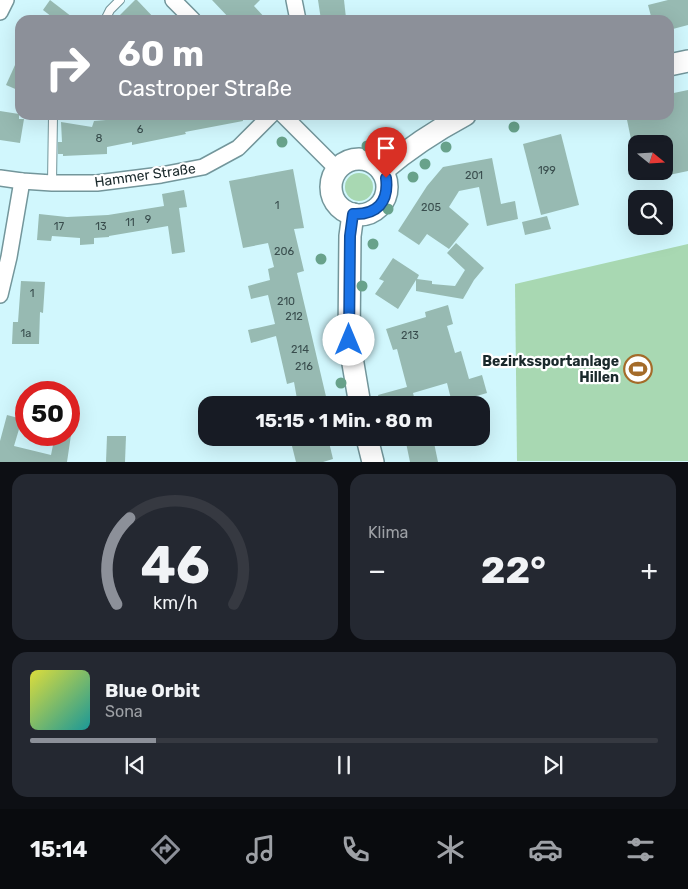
<!DOCTYPE html>
<html lang="de">
<head>
<meta charset="utf-8">
<style>
  :root { --surface:#171b24; --page:#242831; --text:#f1f3f6; --muted:#9ea1a6; --line:#363941; --accent:#8c9099 }
  body { margin:0; font-family:Rubik,sans-serif; background:var(--page); color:var(--text); height:100vh; display:flex; flex-direction:column; font-size:19px; white-space:nowrap }
  * { box-sizing:border-box; margin:0 }
  p { font-size:16px; color:var(--muted) }
  .icon { flex:none; width:28px; height:28px; fill:none; stroke:currentColor; stroke-width:2; stroke-linecap:round; stroke-linejoin:round }
  .map { position:relative; height:462px; overflow:hidden }
  .side { display:flex; flex-direction:column; gap:12px; padding:12px; background:#0d0f14; flex:1 }
  .side>* { flex:none }
  .guide { position:absolute; left:15px; top:15px; width:659px; height:105px; border-radius:15px; box-shadow:0 5px 20px #0002; background:#8c9099; color:#fff; overflow:hidden }
  .needle { width:32px; rotate:108deg }
  .buttons { position:absolute; left:628px; top:135px; display:grid; gap:10px }
  .buttons a { display:grid; place-items:center; width:45px; height:45px; border-radius:10px; background:var(--surface); box-shadow:0 5px 20px #0002; font-size:25px }
  .speed { position:absolute; left:15px; top:381px; display:flex; gap:10px; font-size:25px; font-weight:700; text-align:center }
  .speed>* { display:grid; place-content:center; width:65px; height:65px; border-radius:50%; background:var(--surface); box-shadow:0 5px 20px #0002; line-height:1 }
  .speed .limit { border:8px solid #d22; background:#fff; color:#111 }
  .pin { position:absolute; display:grid; place-items:center; width:42px; height:42px; color:#fff; margin:-51px -21px; border-radius:50% 50% 50% 0; rotate:-45deg; box-shadow:0 0 5px #0007 }
  .pin .icon { rotate:45deg }
  .me { position:absolute; width:55px; margin:-28px; rotate:0deg; stroke-linejoin:round; filter:drop-shadow(0 0 4px #0008) }
  .turn { display:flex; align-items:center; gap:18px; height:105px; padding:0 20px; font-size:22px }
  .turn .icon { width:65px; height:65px; stroke-width:2.5 }
  .turn b { display:block; font-size:35px; line-height:42px }
  .big { font-size:38px; font-weight:700; line-height:1.1 }
  .side .card { flex:1; display:flex; flex-direction:column; justify-content:center; gap:8px; min-width:0; padding:0 18px; border-radius:15px; background:var(--page) }
  .side .dial { align-items:center; gap:0 }
  .dial svg { height:130px; overflow:visible; fill:none; stroke:var(--line); stroke-width:7; stroke-linecap:round; text-anchor:middle }
  .dial text { fill:var(--text); stroke:none }
  .song { display:flex; align-items:center; gap:15px }
  .cover { width:60px; height:60px; border-radius:8px; background:linear-gradient(135deg,hsl(60 70% 55%),hsl(180 70% 35%)) }
  .played { height:5px; border-radius:2px; background:linear-gradient(90deg,var(--accent) 20%,var(--line) 20%) }
  .keys { display:flex; justify-content:space-around; direction:ltr }
  .heat { display:flex; justify-content:space-between; align-items:center; font-size:28px; direction:ltr }
  .side .tiles { flex:1; display:grid; gap:12px; grid-template-columns:1fr 1fr }
  .card:last-child { grid-column:span 2 }
  .trip { position:absolute; left:198px; top:396px; width:292px; height:50px; border-radius:15px; background:var(--surface); box-shadow:0 5px 20px #0002; font-weight:700; line-height:50px; text-align:center }
  .menu { display:flex; height:80px; justify-content:space-around; align-items:center; background:#090b0e; color:var(--muted) }
  .menu .icon { width:35px; height:35px }
  .menu .active { color:var(--accent) }
  .menu b { font-size:22px; color:var(--text) }
  .map>svg:first-child { display:block }
  .green { fill:#a8d8b2 }
  .building { fill:#97bab2 }
  .lines { fill:none; stroke-linecap:round; stroke-linejoin:round }
  .lane-casing { stroke:#73969b; stroke-width:10 }
  .street-casing { stroke:#73969b; stroke-width:18 }
  .secondary-casing { stroke:#73969b; stroke-width:24 }
  .lane { stroke:#fff; stroke-width:8 }
  .street { stroke:#fff; stroke-width:15 }
  .secondary { stroke:#fff; stroke-width:21 }
  .tree { fill:#68a28b }
  .route-casing { stroke:#114b97; stroke-width:12 }
  .route { stroke:#1a73e8; stroke-width:9 }
  .labels { text-anchor:middle; stroke-width:4.5; stroke-linejoin:round; paint-order:stroke }
  .number-label { font-size:11px; fill:#394d4d }
  .street-label { font-size:14px; fill:#1a292b; stroke:#fff }
  .poi-label { font-size:14px; font-weight:bold; fill:#1a292b; stroke:#fff; text-anchor:end }
</style>
</head>
<body>
<div class="map">
<svg width="688" height="462" viewBox="0 0 688 462">
  <rect width="100%" height="100%" fill="#d1f7fd"/>
  <!-- green -->
  <g class="green">
    <circle cx="359" cy="187" r="14"/>
    <polygon points="688,244 688,461 517,461 515,284"/>
  </g>
  <!-- building -->
  <g class="building">
    <polygon points="50,0 76,20 56,20 43,10"/>
    <polygon points="135,0 137,0 156,20 115,20"/>
    <polygon points="212,0 260,0 254,6 267,20 231,20"/>
    <polygon points="318,0 344,0 346,18 321,20"/>
    <polygon points="668,0 688,0 688,25 669,30 669,20 652,20 648,5"/>
    <polygon points="20,54 20,91 6,85"/>
    <polygon points="688,90 688,171 664,176 664,144 632,144 626,115 669,115 669,94"/>
    <polygon points="0,111 19,114 19,119 24,119 20,143 0,140"/>
    <polygon points="131,115 242,115 243,121 185,132 186,134 132,145 132,142 107,147 107,154 63,156 63,154 58,154 58,142 62,142 61,122 92,127 94,121 106,120"/>
    <polygon points="561,134 579,205 541,215 523,144"/>
    <polygon points="492,158 501,204 515,201 518,219 487,226 479,187 459,191 449,207 469,224 449,249 427,234 419,245 398,231 427,186 443,167"/>
    <polygon points="293,169 304,228 294,229 304,271 297,273 328,405 303,405 302,398 297,399 294,382 287,384 276,336 251,343 248,330 275,324 268,295 251,299 248,286 270,280 268,269 274,267 268,243 243,248 229,181"/>
    <polygon points="184,190 187,207 179,208 185,252 172,254 168,226 109,236 109,237 94,238 94,244 80,245 80,238 52,236 51,241 37,240 39,214 67,217 108,215 164,206 162,194"/>
    <polygon points="547,216 551,229 525,235 522,222"/>
    <polygon points="456,243 484,268 474,280 463,299 416,291 416,280 398,309 375,294 384,281 379,279 393,258 419,275 417,279 432,281 432,284 455,286 465,270 447,253"/>
    <polygon points="21,281 45,282 43,313 40,312 39,344 12,344 13,322 18,322"/>
    <polygon points="448,305 453,324 447,326 455,353 461,351 469,379 482,375 487,393 452,403 447,383 413,393 416,405 381,405 378,395 407,387 397,349 393,350 386,329 426,317 425,312"/>
    <polygon points="7,415 22,419 14,446 51,455 55,435 71,435 67,462 0,462 0,441"/>
    <polygon points="107,436 126,436 125,462 106,462"/>
    <polygon points="290,438 328,438 333,459 323,462 296,462"/>
    <polygon points="405,438 433,438 438,462 410,462"/>
  </g>
  <g class="lines">
    <defs>
      <g id="lane">
        <polyline points="105,20 110,10 120,0"/>
        <polyline points="52,183 53,115"/>
      </g>
      <g id="street">
        <polyline points="173,0 193,20"/>
        <polyline points="294,0 298,20"/>
        <polyline points="0,12 6,0"/>
        <polyline points="283,115 337,169"/>
        <polyline points="0,178 22,181 52,183 97,183 161,175 203,167 238,148 271,115"/>
        <polyline points="0,295 9,257 22,181"/>
      </g>
      <g id="secondary">
        <polyline points="669,65 688,61"/>
        <circle cx="359" cy="187" r="28"/>
        <path d="M382 171C408 149 435 131 465 115"/>
        <polyline points="353,214 350,236 349,340 360,405"/>
        <polyline points="367,438 373,462"/>
      </g>
    </defs>
    <!-- lane casing -->
    <use href="#lane" class="lane-casing"/>
    <!-- street casing -->
    <use href="#street" class="street-casing"/>
    <!-- secondary casing -->
    <use href="#secondary" class="secondary-casing"/>
    <!-- lane -->
    <use href="#lane" class="lane"/>
    <!-- street -->
    <use href="#street" class="street"/>
    <!-- secondary -->
    <use href="#secondary" class="secondary"/>
  </g>
  <!-- trees -->
  <g class="tree">
    <circle cx="514" cy="127" r="5.5"/>
    <circle cx="282" cy="142" r="5.5"/>
    <circle cx="367" cy="146" r="5.5"/>
    <circle cx="446" cy="147" r="5.5"/>
    <circle cx="425" cy="164" r="5.5"/>
    <circle cx="413" cy="177" r="5.5"/>
    <circle cx="388" cy="209" r="5.5"/>
    <circle cx="373" cy="244" r="5.5"/>
    <circle cx="321" cy="259" r="5.5"/>
    <circle cx="362" cy="286" r="5.5"/>
    <circle cx="360" cy="331" r="5.5"/>
    <circle cx="341" cy="383" r="5.5"/>
  </g>
  <g class="lines">
    <defs>
      <path id="route" d="M349 340 350 236 353 214C377 215 389 202 386 178"/>
    </defs>
    <!-- route casing -->
    <use href="#route" class="route-casing"/>
    <!-- route -->
    <use href="#route" class="route"/>
  </g>
  <!-- icons -->
  <defs>
    <symbol id="stadium-ring" viewBox="-11 -11 22 22"><circle r="9.5" fill="#fff" stroke="#a46b29" stroke-width="1.5"/><path d="M0-5a6.5 5 0 1 0 0 10a6.5 5 0 1 0 0-10ZM-3.5-1.8h7v3.6h-7Z" fill="#a46b29"/></symbol>
  </defs>
  <g fill-rule="evenodd">
    <use href="#stadium-ring" x="622" y="353" width="32" height="32"/>
  </g>
  <g class="labels">
    <!-- number labels -->
    <g class="number-label">
      <text x="140" y="133">6</text>
      <text x="99" y="142">8</text>
      <text x="547" y="174">199</text>
      <text x="474" y="179">201</text>
      <text x="277" y="209">1</text>
      <text x="431" y="211">205</text>
      <text x="148" y="223">9</text>
      <text x="130" y="226">11</text>
      <text x="59" y="230">17</text>
      <text x="101" y="230">13</text>
      <text x="284" y="255">206</text>
      <text x="32" y="297">1</text>
      <text x="286" y="305">210</text>
      <text x="294" y="320">212</text>
      <text x="26" y="337">1a</text>
      <text x="410" y="339">213</text>
      <text x="300" y="353">214</text>
      <text x="304" y="370">216</text>
    </g>
    <!-- street labels -->
    <g class="street-label">
      <text transform="translate(145 175) rotate(-8)" y="5">Hammer Straße</text>
    </g>
    <!-- poi labels -->
    <g class="poi-label">
      <text x="619" y="366">Bezirkssportanlage<tspan x="619" dy="16">Hillen</tspan></text>
    </g>
  </g>
</svg>
<div class="buttons">
<a><svg class="needle" viewBox="-14 -14 28 28"><path d="M0-13l5 13h-10z" fill="#e53935"/><path d="M0 13l5-13h-10z" fill="#9ea1a6"/></svg></a>
<a><svg class="icon" aria-label="search" viewBox="0 0 24 24"><circle cx="10" cy="10" r="6"/><path d="M15 15l6 6"/></svg></a>
</div>
<div class="speed"><div class="limit">50</div></div>
<div class="pin" style="left:386px;top:178px;background:#d93025"><svg class="icon" aria-label="arrive" viewBox="0 0 24 24"><path d="M6 21V4h12l-3 4 3 4H6"/></svg></div>
<svg class="me" style="left:349px;top:340px" viewBox="-20 -20 40 40"><circle r="19" fill="#fff"/><path d="M0-13L10 11 0 6-10 11z" fill="#1a73e8"/></svg>
<div class="trip">15:15 · 1 Min. · 80 m</div>
<div class="guide">
<div class="turn"><svg class="icon" aria-label="right" viewBox="0 0 24 24"><path d="M7 20v-9h11M14 6l5 5-5 5"/></svg><div><b>60 m</b>Castroper Straße</div></div>
</div>
</div>
<section class="side">
<div class="tiles">
<div class="card dial"><svg viewBox="0 0 100 80">
<path d="M14 69A42 42 0 1 1 86 69"/>
<path d="M14 69A42 42 0 0 1 22 16" stroke="#8c9099"/>
<text x="50" y="56" font-size="32" font-weight="700">46</text>
<text x="50" y="72" font-size="11">km/h</text>
</svg></div>
<div class="card"><p>Klima</p>
<div class="heat"><a>−</a><b class="big">22°</b><a>+</a></div>
</div>
<div class="card">
<div class="song"><i class="cover"></i><div><b>Blue Orbit</b><p>Sona</p></div></div>
<div class="played"></div>
<div class="keys"><svg class="icon" aria-label="previous" viewBox="0 0 24 24"><path d="M18 5L8 12l10 7zM5 5v14"/></svg><svg class="icon" aria-label="pause" viewBox="0 0 24 24"><path d="M8 5v14M16 5v14"/></svg><svg class="icon" aria-label="next" viewBox="0 0 24 24"><path d="M6 5l10 7-10 7zM19 5v14"/></svg></div>
</div>
</div>
</section>
<nav class="menu">
<b>15:14</b>
<svg class="icon active" aria-label="directions" viewBox="0 0 24 24"><path d="M12 3l9 9-9 9-9-9zM9 14v-3h6M13 9l2 2-2 2"/></svg>
<svg class="icon" aria-label="music" viewBox="0 0 24 24"><path d="M9 18V5l10-2v13"/><circle cx="6" cy="18" r="3"/><circle cx="16" cy="16" r="3"/></svg>
<svg class="icon" aria-label="phone" viewBox="0 0 24 24"><path d="M5 4h4l2 5-3 2q2 4 5 5l2-3 5 2v4C11 20 4 13 5 4z"/></svg>
<svg class="icon" aria-label="climate" viewBox="0 0 24 24"><path d="M12 3v18M4 7l16 10M4 17L20 7"/></svg>
<svg class="icon" aria-label="car" viewBox="0 0 24 24"><path d="M5 17H2v-5l4-1 3-4h7l3 4 3 1v5h-3M9 17h6M6 11h13"/><circle cx="7" cy="17" r="2"/><circle cx="17" cy="17" r="2"/></svg>
<svg class="icon" aria-label="filters" viewBox="0 0 24 24"><path d="M4 7h16M4 17h16"/><circle cx="9" cy="7" r="2"/><circle cx="15" cy="17" r="2"/></svg>
</nav>
</body>
</html>
